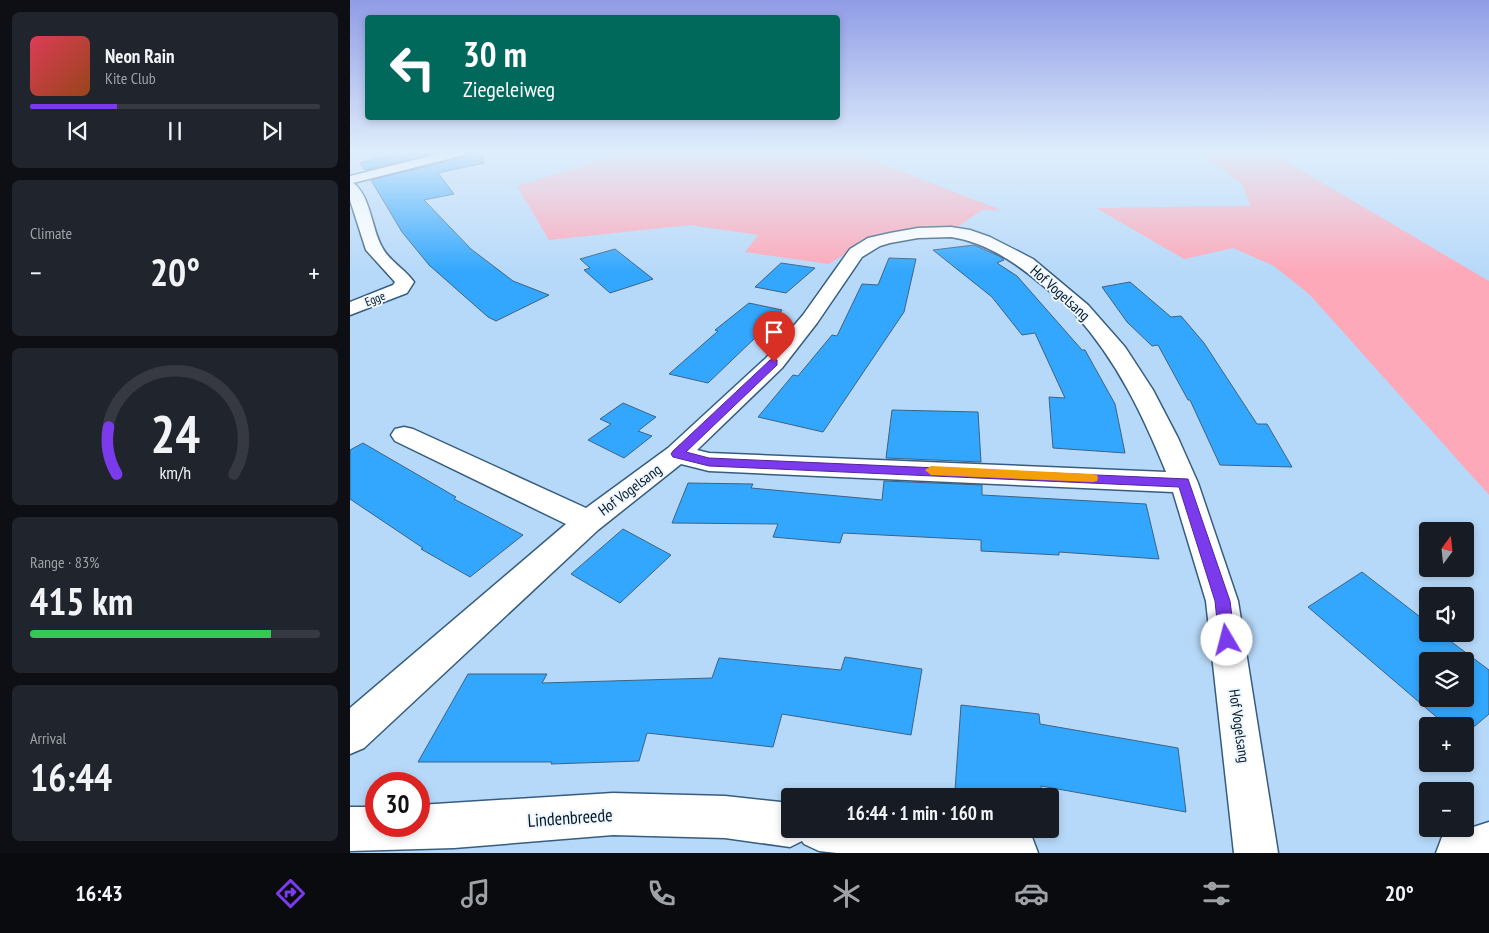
<!DOCTYPE html>
<html lang="en">
<head>
<meta charset="utf-8">
<style>
  :root { --surface:#171b24; --page:#20242c; --text:#f1f3f6; --muted:#9ea1a6; --line:#363941; --accent:#7c3aed }
  body { margin:0; font-family:"PT Sans Narrow",sans-serif; background:var(--page); color:var(--text); height:100vh; display:flex; flex-direction:column; font-size:19px; white-space:nowrap }
  * { box-sizing:border-box; margin:0 }
  p { font-size:16px; color:var(--muted) }
  .icon { flex:none; width:28px; height:28px; fill:none; stroke:currentColor; stroke-width:2; stroke-linecap:round; stroke-linejoin:round }
  .map { position:relative; flex:1; overflow:hidden }
  .side { display:flex; flex-direction:column; gap:12px; padding:12px; background:#0d0f14; width:350px }
  .side>* { flex:none }
  .guide { position:absolute; left:15px; top:15px; width:475px; height:105px; border-radius:5px; box-shadow:0 2px 8px #0003; background:#00695c; color:#fff; overflow:hidden }
  .needle { width:32px; rotate:15deg }
  .fabs { position:absolute; left:1069px; top:522px; display:grid; gap:10px }
  .fabs a { display:grid; place-items:center; width:55px; height:55px; border-radius:5px; background:var(--surface); box-shadow:0 2px 8px #0003; font-size:25px }
  .speed { position:absolute; left:15px; top:772px; display:flex; gap:10px; font-size:25px; font-weight:700; text-align:center }
  .speed>* { display:grid; place-content:center; width:65px; height:65px; border-radius:50%; background:var(--surface); box-shadow:0 2px 8px #0003; line-height:1 }
  .speed .limit { border:8px solid #d22; background:#fff; color:#111 }
  .pin { position:absolute; display:grid; place-items:center; width:42px; height:42px; color:#fff; margin:-51px -21px; border-radius:50% 50% 50% 0; rotate:-45deg; box-shadow:0 0 5px #0007 }
  .pin .icon { rotate:45deg }
  .me { position:absolute; width:55px; margin:-28px; rotate:352deg; stroke-linejoin:round; filter:drop-shadow(0 0 4px #0008) }
  .turn { display:flex; align-items:center; gap:18px; height:105px; padding:0 15px; font-size:22px }
  .turn .icon { width:65px; height:65px; stroke-width:2.5 }
  .turn b { display:block; font-size:35px; line-height:42px }
  .big { font-size:38px; font-weight:800; line-height:1.1 }
  .side .card { flex:1; display:flex; flex-direction:column; justify-content:center; gap:8px; min-width:0; padding:0 18px; border-radius:8px; background:var(--page) }
  .side .dial { align-items:center; gap:0 }
  .dial svg { height:130px; overflow:visible; fill:none; stroke:var(--line); stroke-width:7; stroke-linecap:round; text-anchor:middle }
  .dial text { fill:var(--text); stroke:none }
  .song { display:flex; align-items:center; gap:15px }
  .cover { width:60px; height:60px; border-radius:8px; background:linear-gradient(135deg,hsl(350 70% 55%),hsl(20 70% 35%)) }
  .played { height:5px; border-radius:2px; background:linear-gradient(90deg,var(--accent) 30%,var(--line) 30%) }
  .keys { display:flex; justify-content:space-around; direction:ltr }
  .heat { display:flex; justify-content:space-between; align-items:center; font-size:28px; direction:ltr }
  .charge { height:8px; border-radius:4px; background:linear-gradient(90deg,#34c759 83%,var(--line) 0) }
  .trip { position:absolute; left:431px; top:788px; width:278px; height:50px; border-radius:5px; background:var(--surface); box-shadow:0 2px 8px #0003; font-weight:800; line-height:50px; text-align:center }
  .dock { display:flex; height:80px; justify-content:space-around; align-items:center; background:#090b0e; color:var(--muted) }
  .dock .icon { width:35px; height:35px }
  .dock .on { color:var(--accent) }
  .dock b { font-size:22px; color:var(--text) }
  main { display:flex; flex:1; min-height:0 }
  .map>svg:first-child { display:block }
  .green { fill:#fda9ba }
  .building { fill:#33a7fd; stroke:#3c6386; fill-rule:evenodd }
  .lines { fill:none; stroke-linecap:round; stroke-linejoin:round }
  .street-casing { stroke:#365d7f; stroke-width:3 }
  .street { fill:#fff; fill-rule:evenodd }
  .route { fill:#7c3aed; stroke:#51269a }
  .slow { fill:#f59e0b }
  .labels { text-anchor:middle; stroke-width:4; stroke-linejoin:round; paint-order:stroke }
  .far-street-label { font-size:12px; fill:#071825; stroke:#eef7ff }
  .street-label { font-size:15px; fill:#071825; stroke:#eef7ff }
  .near-street-label { font-size:18px; fill:#071825; stroke:#eef7ff }
</style>
</head>
<body>
<main>
<section class="side">
<div class="card">
<div class="song"><i class="cover"></i><div><b>Neon Rain</b><p>Kite Club</p></div></div>
<div class="played"></div>
<div class="keys"><svg class="icon" aria-label="previous" viewBox="0 0 24 24"><path d="M18 5L8 12l10 7zM5 5v14"/></svg><svg class="icon" aria-label="pause" viewBox="0 0 24 24"><path d="M8 5v14M16 5v14"/></svg><svg class="icon" aria-label="next" viewBox="0 0 24 24"><path d="M6 5l10 7-10 7zM19 5v14"/></svg></div>
</div>
<div class="card"><p>Climate</p>
<div class="heat"><a>−</a><b class="big">20°</b><a>+</a></div>
</div>
<div class="card dial"><svg viewBox="0 0 100 80">
<path d="M14 69A42 42 0 1 1 86 69"/>
<path d="M14 69A42 42 0 0 1 9 40" stroke="#7c3aed"/>
<text x="50" y="56" font-size="32" font-weight="700">24</text>
<text x="50" y="72" font-size="11">km/h</text>
</svg></div>
<div class="card"><p>Range · 83%</p><b class="big">415 km</b><div class="charge"></div></div>
<div class="card"><p>Arrival</p><b class="big">16:44</b></div>
</section>
<div class="map">
<svg width="1139" height="853" viewBox="0 0 1139 853">
  <rect width="100%" height="100%" fill="#b7d9f9"/>
  <!-- green -->
  <g class="green">
    <polygon points="276,152 502,152 651,210 632,210 606,228 570,228 528,234 479,264 395,252 408,235 340,225 199,240 167,186"/>
    <polygon points="849,152 1063,152 927,156 1139,281 1139,495 959,294 924,266 883,248 834,259 746,208 901,206 892,184"/>
  </g>
  <!-- building -->
  <g class="building">
    <polygon points="47,152 89,152 15,170 10,163"/>
    <polygon points="118,152 132,152 134,163 88,173 104,194 74,200 121,249 163,281 199,295 146,321 138,317 79,265 52,232 21,180 114,157"/>
    <polygon points="624,245 651,257 654,260 647,263 667,276 732,350 735,350 765,404 775,453 703,448 699,397 715,398 685,333 672,335 642,297 583,250"/>
    <polygon points="265,249 303,279 260,293 234,270 240,268 230,259"/>
    <polygon points="539,258 566,259 554,312 473,432 408,417 443,375 448,376 482,335 487,336 512,284 528,285"/>
    <polygon points="431,263 465,268 436,293 405,287"/>
    <polygon points="780,282 821,317 831,316 854,343 907,424 917,424 942,467 870,465 840,400 838,400 808,345 802,346 777,322 752,287"/>
    <polygon points="399,303 432,310 409,339 405,338 358,383 319,374 368,331 365,330"/>
    <polygon points="273,403 306,417 288,431 302,436 274,458 238,440 261,424 250,419"/>
    <polygon points="542,410 628,412 631,462 536,458"/>
    <polygon points="13,443 106,497 104,499 173,535 120,577 71,549 73,548 0,499 0,450"/>
    <polygon points="534,481 632,485 632,495 796,504 809,559 709,552 709,555 631,551 631,540 493,533 490,543 423,537 428,524 322,523 338,483 403,484 401,488 532,500"/>
    <polygon points="273,529 321,555 270,603 221,574"/>
    <path d="M1012 572 1078 623V634H1091L1139 670V714L1125 726H1097L958 607ZM1078 661H1115V699H1078Z"/>
    <polygon points="495,657 572,669 561,735 432,714 423,747 297,733 289,761 201,764 202,762 68,762 118,674 197,674 192,683 362,678 369,658 491,670"/>
    <polygon points="611,705 689,714 690,724 828,748 836,812 691,786 692,796 657,796 605,790"/>
  </g>
  <g class="lines">
    <defs>
      <g id="street">
        <path d="M96 152H116L114 155 3 183C20 194 22 230 32 247 39 261 55 269 64 282L57 293 0 315V302L43 285 45 282 16 250 0 200V176Z"/>
        <path d="M601 227 620 230 640 237 683 259 738 305 775 347 803 390 828 438 848 483 888 601 928 853H884L856 601 823 492 359 471 331 464 248 530 14 748 0 754V708L216 524 45 441 41 435 45 429 54 427 63 429 236 508 318 448 416 358 453 315 500 249 518 238 540 233 568 228ZM601 237C635 242 665 262 691 284 702 294 715 303 725 314 767 361 793 415 816 472L359 453 347 450 432 368 467 323 512 257 530 246 540 243 568 238Z"/>
        <polygon points="263,793 375,796 440,803 440,829 649,829 666,831 682,837 688,853 487,853 469,851 454,844 452,841 440,847 375,838 263,835 104,848 0,851 0,807 26,807 26,826 69,826 69,805"/>
        <polygon points="1139,822 1139,853 1086,853 1092,837"/>
      </g>
    </defs>
    <!-- street casing -->
    <use href="#street" class="street-casing"/>
    <!-- street -->
    <use href="#street" class="street"/>
  </g>
  <!-- sky -->
  <linearGradient id="sky" x2="0" y2="1"><stop stop-color="#909ce6"/><stop offset="0.56" stop-color="#dfeefc"/><stop offset="1" stop-color="#dfeefc" stop-opacity="0"/></linearGradient>
  <rect width="1139" height="271" fill="url(#sky)"/>
  <!-- route -->
  <polygon class="route" points="424,359 427,360 427,365 336,452 359,458 838,479 880,601 885,640 883,645 877,647 872,645 869,640 865,601 829,487 359,466 323,457 321,454 323,451 420,360"/>
  <!-- slow -->
  <polygon class="slow" points="581,466 742,474 747,475 748,478 747,481 742,482 581,475 575,470"/>
  <g class="labels">
    <!-- far-street labels -->
    <g class="far-street-label">
      <text transform="translate(25 299) rotate(-22)" y="4">Egge</text>
    </g>
    <!-- street labels -->
    <g class="street-label">
      <text transform="translate(710 293) rotate(42)" y="5">Hof Vogelsang</text>
      <text transform="translate(280 490) rotate(-37)" y="5">Hof Vogelsang</text>
      <text transform="translate(889 726) rotate(82)" y="5">Hof Vogelsang</text>
    </g>
    <!-- near-street labels -->
    <g class="near-street-label">
      <text transform="translate(220 818) rotate(-4)" y="6">Lindenbreede</text>
    </g>
  </g>
</svg>
<div class="fabs">
<a><svg class="needle" viewBox="-14 -14 28 28"><path d="M0-13l5 13h-10z" fill="#e53935"/><path d="M0 13l5-13h-10z" fill="#9ea1a6"/></svg></a>
<a><svg class="icon" aria-label="sound" viewBox="0 0 24 24"><path d="M4 9h4l5-4v14l-5-4H4zM17 9q2 3 0 6"/></svg></a>
<a><svg class="icon" aria-label="layers" viewBox="0 0 24 24"><path d="M12 4l9 5-9 5-9-5zM3 14l9 5 9-5"/></svg></a>
<a>+</a>
<a>−</a>
</div>
<div class="speed"><div class="limit">30</div></div>
<div class="pin" style="left:424px;top:362px;background:#d93025"><svg class="icon" aria-label="arrive" viewBox="0 0 24 24"><path d="M6 21V4h12l-3 4 3 4H6"/></svg></div>
<svg class="me" style="left:877px;top:640px" viewBox="-20 -20 40 40"><circle r="19" fill="#fff"/><path d="M0-13L10 11 0 6-10 11z" fill="#7c3aed"/></svg>
<div class="trip">16:44 · 1 min · 160 m</div>
<div class="guide">
<div class="turn"><svg class="icon" aria-label="left" viewBox="0 0 24 24"><path d="M17 20v-9H6M10 6l-5 5 5 5"/></svg><div><b>30 m</b>Ziegeleiweg</div></div>
</div>
</div>
</main>
<nav class="dock">
<b>16:43</b>
<svg class="icon on" aria-label="directions" viewBox="0 0 24 24"><path d="M12 3l9 9-9 9-9-9zM9 14v-3h6M13 9l2 2-2 2"/></svg>
<svg class="icon" aria-label="music" viewBox="0 0 24 24"><path d="M9 18V5l10-2v13"/><circle cx="6" cy="18" r="3"/><circle cx="16" cy="16" r="3"/></svg>
<svg class="icon" aria-label="phone" viewBox="0 0 24 24"><path d="M5 4h4l2 5-3 2q2 4 5 5l2-3 5 2v4C11 20 4 13 5 4z"/></svg>
<svg class="icon" aria-label="climate" viewBox="0 0 24 24"><path d="M12 3v18M4 7l16 10M4 17L20 7"/></svg>
<svg class="icon" aria-label="car" viewBox="0 0 24 24"><path d="M5 17H2v-5l4-1 3-4h7l3 4 3 1v5h-3M9 17h6M6 11h13"/><circle cx="7" cy="17" r="2"/><circle cx="17" cy="17" r="2"/></svg>
<svg class="icon" aria-label="filters" viewBox="0 0 24 24"><path d="M4 7h16M4 17h16"/><circle cx="9" cy="7" r="2"/><circle cx="15" cy="17" r="2"/></svg>
<b>20°</b>
</nav>
</body>
</html>
